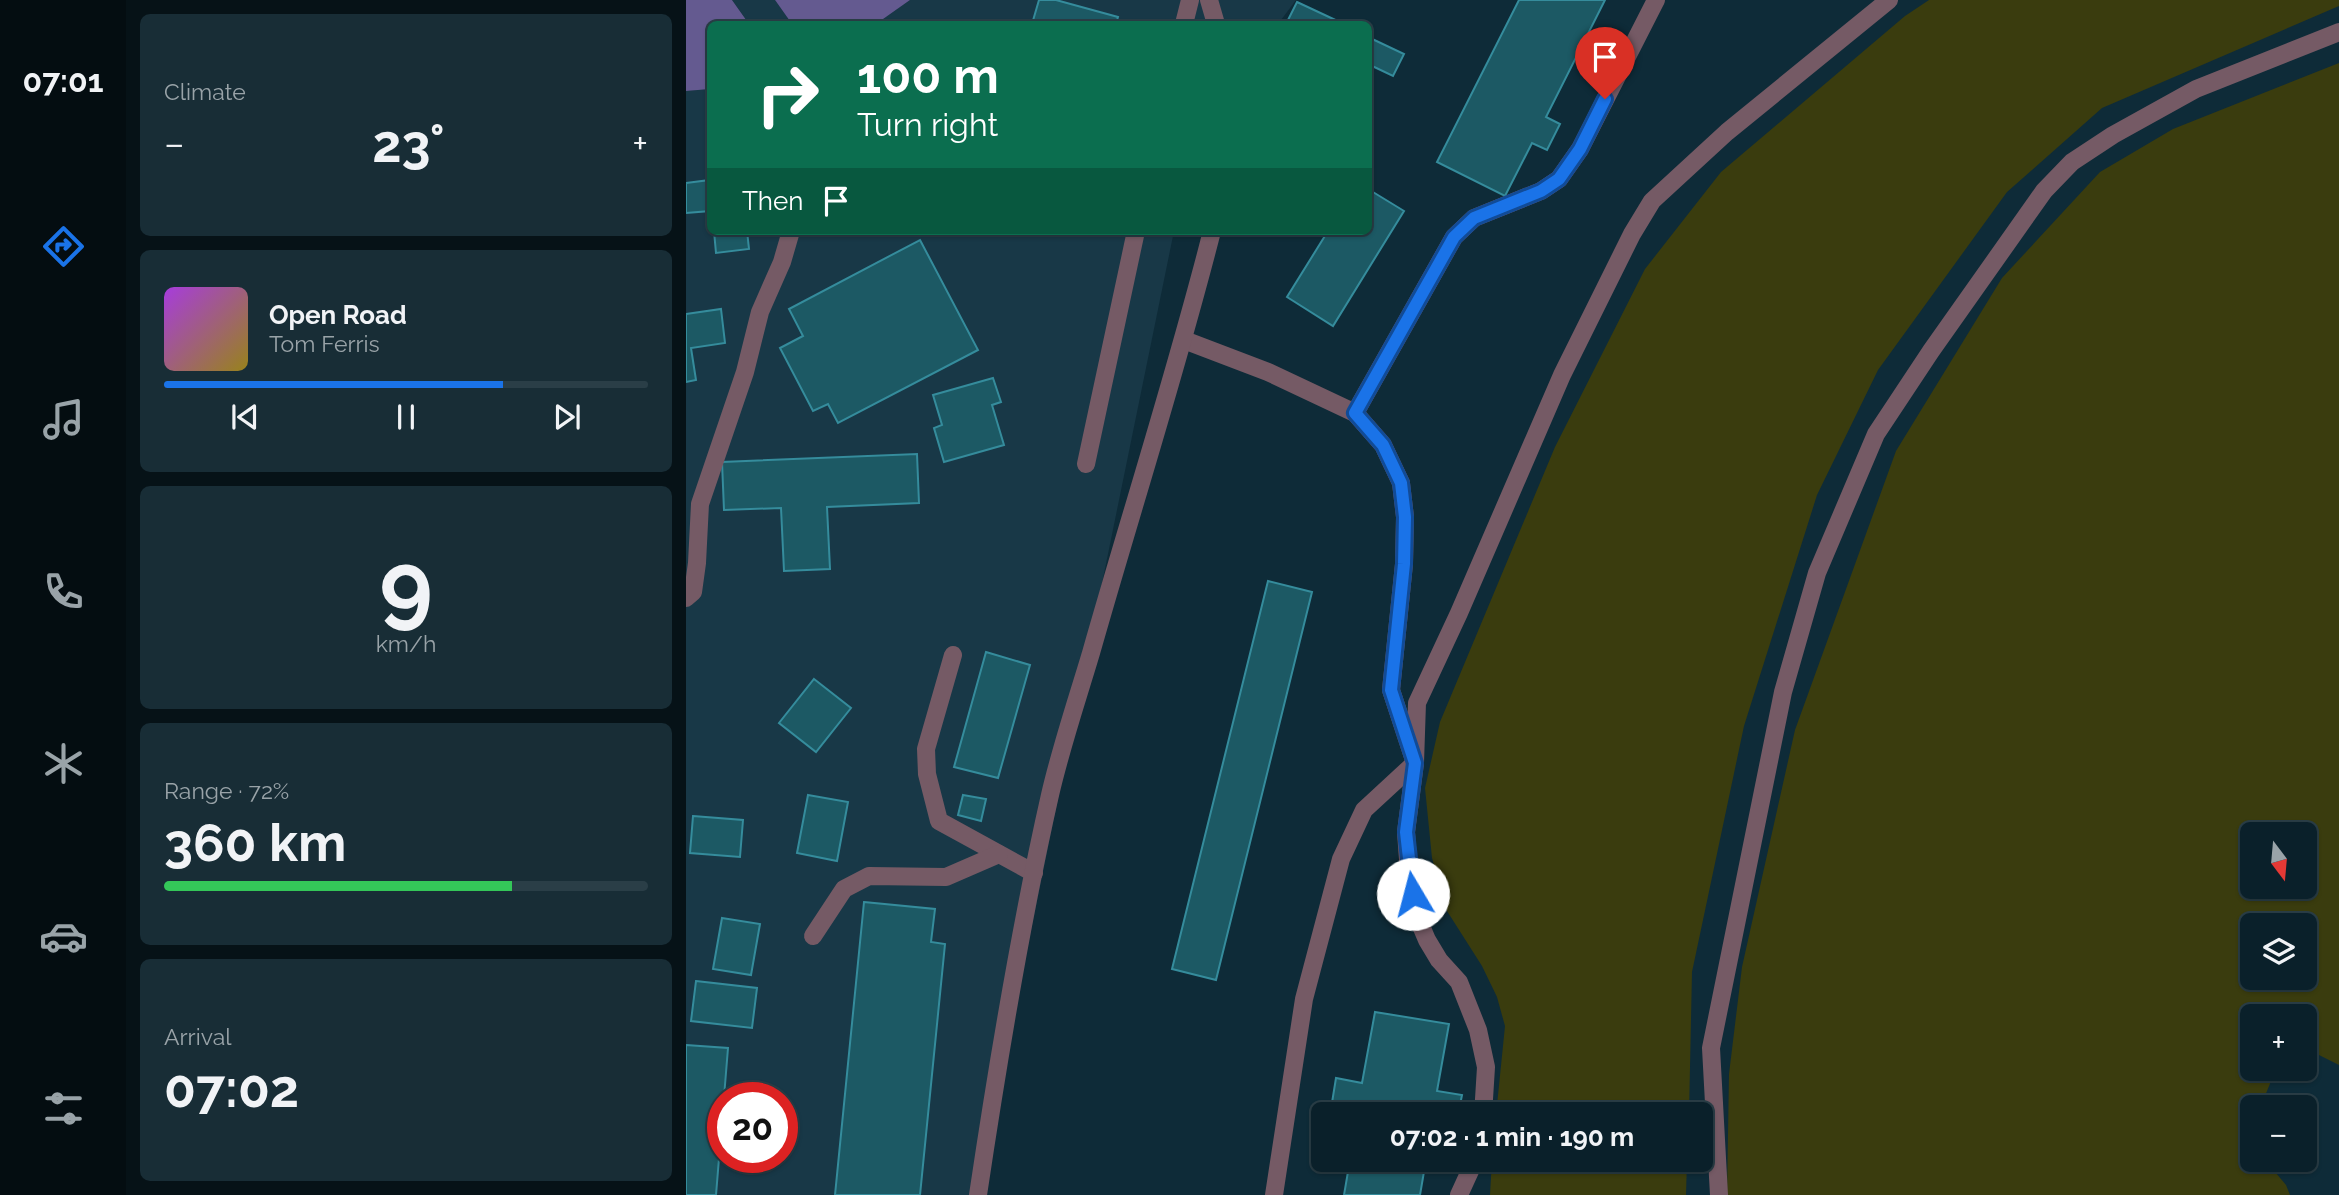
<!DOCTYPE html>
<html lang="en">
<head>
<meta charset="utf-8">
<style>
  :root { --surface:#0a202a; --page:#182d36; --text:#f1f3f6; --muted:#99a3a8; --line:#2a3e47; --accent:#1a73e8 }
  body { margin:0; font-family:Raleway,sans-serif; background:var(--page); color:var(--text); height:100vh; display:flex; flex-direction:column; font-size:26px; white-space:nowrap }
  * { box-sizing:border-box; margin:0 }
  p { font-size:23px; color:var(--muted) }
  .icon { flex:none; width:38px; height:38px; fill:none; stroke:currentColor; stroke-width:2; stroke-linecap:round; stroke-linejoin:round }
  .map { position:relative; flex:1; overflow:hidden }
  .details { display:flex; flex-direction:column; gap:14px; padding:14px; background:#061217; width:560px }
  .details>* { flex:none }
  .top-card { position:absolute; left:21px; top:21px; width:665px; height:214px; border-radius:10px; box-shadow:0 2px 5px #0004,0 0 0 2px var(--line); background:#0b6e4f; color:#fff; overflow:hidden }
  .needle { width:46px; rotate:164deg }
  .buttons { position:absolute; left:1554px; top:822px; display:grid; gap:14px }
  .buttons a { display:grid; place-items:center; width:77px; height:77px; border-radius:10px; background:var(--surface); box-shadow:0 2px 5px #0004,0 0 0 2px var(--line); font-size:35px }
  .speed { position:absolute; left:21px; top:1082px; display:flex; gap:14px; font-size:35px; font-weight:700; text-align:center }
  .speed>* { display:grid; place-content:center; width:91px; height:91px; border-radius:50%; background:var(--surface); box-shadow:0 2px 5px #0004,0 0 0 2px var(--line); line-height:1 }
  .speed .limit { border:10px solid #d22; background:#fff; color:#111 }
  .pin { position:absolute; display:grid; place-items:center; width:60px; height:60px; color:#fff; margin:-72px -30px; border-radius:50% 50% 50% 0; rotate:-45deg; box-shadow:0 0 7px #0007 }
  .pin .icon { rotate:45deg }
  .me { position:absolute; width:77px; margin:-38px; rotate:352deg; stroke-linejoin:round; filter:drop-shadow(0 0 5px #0008) }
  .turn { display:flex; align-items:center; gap:24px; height:147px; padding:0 35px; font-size:32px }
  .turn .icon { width:91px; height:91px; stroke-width:2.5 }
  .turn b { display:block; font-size:49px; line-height:60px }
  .then { display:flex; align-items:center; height:66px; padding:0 35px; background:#0003; gap:14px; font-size:26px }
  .big { font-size:52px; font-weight:700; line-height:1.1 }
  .details .card { flex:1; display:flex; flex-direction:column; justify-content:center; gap:10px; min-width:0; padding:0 24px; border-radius:10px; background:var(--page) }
  .details .dial { align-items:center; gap:0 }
  .dial b { font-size:91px; line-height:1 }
  .song { display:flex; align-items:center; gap:21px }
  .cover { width:84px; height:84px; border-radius:10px; background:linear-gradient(135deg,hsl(280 70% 55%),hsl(50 70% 35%)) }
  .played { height:7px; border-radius:4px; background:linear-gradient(90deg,var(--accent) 70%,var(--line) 70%) }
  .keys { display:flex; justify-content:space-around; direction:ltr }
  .heat { display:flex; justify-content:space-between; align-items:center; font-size:38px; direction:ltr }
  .charge { height:10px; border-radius:5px; background:linear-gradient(90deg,#34c759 72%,var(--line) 0) }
  .trip { position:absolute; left:625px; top:1102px; width:402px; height:70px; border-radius:10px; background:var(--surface); box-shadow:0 2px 5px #0004,0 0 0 2px var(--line); font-weight:700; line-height:70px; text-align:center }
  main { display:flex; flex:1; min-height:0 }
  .dock { display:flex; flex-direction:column; width:126px; justify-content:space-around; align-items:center; background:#040d11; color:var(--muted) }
  .dock .icon { width:49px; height:49px }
  .dock .on { color:var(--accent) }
  .dock b { font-size:32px; color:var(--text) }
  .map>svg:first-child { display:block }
  .built { fill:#183847; fill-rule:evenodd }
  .green { fill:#3a3c0e; fill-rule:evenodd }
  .water { fill:#645a90 }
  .building { fill:#1c5964; stroke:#358c9c; stroke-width:2 }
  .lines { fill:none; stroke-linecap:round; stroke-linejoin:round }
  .minor { stroke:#755a65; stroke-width:18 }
  .route-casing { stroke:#114b97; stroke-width:18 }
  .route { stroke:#1a73e8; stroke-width:12 }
</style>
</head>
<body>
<main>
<nav class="dock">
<b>07:01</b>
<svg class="icon on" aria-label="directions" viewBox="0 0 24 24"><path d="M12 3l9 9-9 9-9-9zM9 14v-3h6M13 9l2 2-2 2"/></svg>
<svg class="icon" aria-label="music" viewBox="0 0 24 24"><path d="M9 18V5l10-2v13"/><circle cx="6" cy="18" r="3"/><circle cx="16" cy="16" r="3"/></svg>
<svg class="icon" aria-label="phone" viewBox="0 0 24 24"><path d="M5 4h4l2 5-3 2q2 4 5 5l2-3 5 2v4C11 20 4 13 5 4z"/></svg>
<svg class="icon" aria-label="climate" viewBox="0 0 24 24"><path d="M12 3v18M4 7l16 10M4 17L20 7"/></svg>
<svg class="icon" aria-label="car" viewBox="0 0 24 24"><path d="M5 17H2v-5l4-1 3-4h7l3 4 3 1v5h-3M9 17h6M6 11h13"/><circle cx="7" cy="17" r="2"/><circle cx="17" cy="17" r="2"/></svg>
<svg class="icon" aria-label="filters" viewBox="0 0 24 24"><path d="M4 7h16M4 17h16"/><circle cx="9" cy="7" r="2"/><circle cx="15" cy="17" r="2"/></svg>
</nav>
<section class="details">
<div class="card"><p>Climate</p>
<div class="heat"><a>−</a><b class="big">23°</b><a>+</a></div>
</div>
<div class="card">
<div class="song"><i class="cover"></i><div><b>Open Road</b><p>Tom Ferris</p></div></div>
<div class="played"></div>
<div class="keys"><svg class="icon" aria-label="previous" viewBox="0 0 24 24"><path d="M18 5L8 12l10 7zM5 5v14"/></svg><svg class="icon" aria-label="pause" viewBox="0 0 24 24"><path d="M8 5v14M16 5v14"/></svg><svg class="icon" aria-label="next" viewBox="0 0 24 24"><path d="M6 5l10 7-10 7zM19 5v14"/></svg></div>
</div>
<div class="card dial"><b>9</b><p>km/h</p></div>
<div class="card"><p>Range · 72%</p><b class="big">360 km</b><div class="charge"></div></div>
<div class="card"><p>Arrival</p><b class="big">07:02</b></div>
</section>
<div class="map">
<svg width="1653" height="1195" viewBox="0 0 1653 1195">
  <rect width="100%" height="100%" fill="#0e2b38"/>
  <!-- built -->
  <g class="built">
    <polygon points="46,0 89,0 106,24 63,24"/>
    <polygon points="224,0 610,0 592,24 190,24"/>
    <path d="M24 89V231H488L291 1195H0V91ZM37 1097H96V1157H37Z"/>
  </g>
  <!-- green -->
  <g class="green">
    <polygon points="1243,0 1653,0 1653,6 1416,108 1321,192 1192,370 1131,495 1058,726 1006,972 1003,1115 810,1115 819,1026 811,997 796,966 761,911 746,858 739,788 754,722 869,447 959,269 1035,172 1219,16"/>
    <path d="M1653 63V1065L1619 1048V1017H1566V1069H1590L1574 1108H1566V1160H1579L1600 1185 1604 1195H1041L1043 1074 1056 967 1109 730 1210 451 1316 278 1414 172 1487 129ZM1566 835H1619V887H1566ZM1566 926H1619V978H1566Z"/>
    <polygon points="806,1160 1001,1160 1000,1195 804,1195"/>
  </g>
  <!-- water -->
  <g class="water">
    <polygon points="0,0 46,0 63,24 24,24 24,89 0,91"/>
    <polygon points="89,0 224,0 190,24 106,24"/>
  </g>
  <!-- building -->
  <g class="building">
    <polygon points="353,0 370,0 432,17 430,24 346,24"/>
    <polygon points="833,0 919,0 860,117 874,124 861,150 846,143 819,196 751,162"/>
    <polygon points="611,2 658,24 600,24"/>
    <polygon points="682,37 718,54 707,76 682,64"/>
    <polygon points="24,180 24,211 0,213 0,183"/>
    <polygon points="682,189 718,211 647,326 601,297 642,231 682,231"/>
    <polygon points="28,231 61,231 63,249 30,253"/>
    <polygon points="234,240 292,350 152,423 142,404 127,411 94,348 117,336 103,309"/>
    <polygon points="35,309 39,343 5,348 10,380 0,382 0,314"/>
    <polygon points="307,378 315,402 306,405 318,445 258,462 248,428 256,425 247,395"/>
    <polygon points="231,454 233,503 141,507 144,569 98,571 95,508 38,510 36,462"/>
    <polygon points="582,581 626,592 530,980 486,969"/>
    <polygon points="300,652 344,665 312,778 268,767"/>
    <polygon points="128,679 165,708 130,752 93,723"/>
    <polygon points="122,795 162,802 151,861 111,853"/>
    <polygon points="277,795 300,799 295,821 272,815"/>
    <polygon points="7,816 57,820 54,857 4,853"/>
    <polygon points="178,902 249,909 245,942 259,944 234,1195 149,1195"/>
    <polygon points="36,918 74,924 65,975 27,969"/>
    <polygon points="10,981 71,988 66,1028 5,1021"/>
    <polygon points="689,1012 763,1024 751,1091 776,1095 772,1115 644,1115 650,1078 676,1083"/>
    <polygon points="0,1045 42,1048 30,1195 0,1195"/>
    <polygon points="664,1160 740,1160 734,1195 658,1195"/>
  </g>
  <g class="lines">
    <!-- minor -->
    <g class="minor">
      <polyline points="523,0 530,24"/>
      <polyline points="498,24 504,0"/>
      <polyline points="498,340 582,372 669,413 697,445 715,483 719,517 718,564 705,690 729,763 720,832 723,873 730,914 741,940 753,960 773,982 792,1030 800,1067 797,1115"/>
      <polyline points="669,413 768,237 788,218 855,191 873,179 894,149 970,0"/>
      <polyline points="400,464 450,231"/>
      <polyline points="0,598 7,592 11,563 14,504 59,372 74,312 96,262 105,231"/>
      <polyline points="267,655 240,749 241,774 253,821 348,873"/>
      <polyline points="127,936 158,889 183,876 260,877 313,854"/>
      <path d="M292 1195C312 1061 334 927 364 795 375 747 391 700 405 653 445 512 490 373 526 231"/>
      <polyline points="588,1195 618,999 655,859 678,810 729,763 731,703 773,613 876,375 946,234 966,201 1041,132 1203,0"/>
      <polyline points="773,1195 789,1160"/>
      <polyline points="1033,1195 1025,1048 1097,692 1131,573 1190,434 1245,351 1358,191 1386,162 1427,135 1510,89 1653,32"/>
    </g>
  </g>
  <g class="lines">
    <defs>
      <polyline id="route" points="727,894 720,832 729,763 705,690 718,564 719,517 715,483 697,445 669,413 768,237 788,218 855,191 873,179 894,149 919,99"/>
    </defs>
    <!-- route casing -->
    <use href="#route" class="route-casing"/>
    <!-- route -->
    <use href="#route" class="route"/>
  </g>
</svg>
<div class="buttons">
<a><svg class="needle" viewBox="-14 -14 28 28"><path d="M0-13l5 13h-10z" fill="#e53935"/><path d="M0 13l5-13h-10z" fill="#99a3a8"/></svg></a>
<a><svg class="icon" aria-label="layers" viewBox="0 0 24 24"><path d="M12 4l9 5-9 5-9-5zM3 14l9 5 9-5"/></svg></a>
<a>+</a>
<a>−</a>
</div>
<div class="speed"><div class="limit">20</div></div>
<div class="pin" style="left:919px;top:99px;background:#d93025"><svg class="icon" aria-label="arrive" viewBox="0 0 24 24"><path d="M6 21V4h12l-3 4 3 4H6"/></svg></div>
<svg class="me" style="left:727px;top:894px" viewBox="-20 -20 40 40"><circle r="19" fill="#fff"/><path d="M0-13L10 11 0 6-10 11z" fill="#1a73e8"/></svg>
<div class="trip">07:02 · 1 min · 190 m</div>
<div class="top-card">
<div class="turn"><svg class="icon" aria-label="right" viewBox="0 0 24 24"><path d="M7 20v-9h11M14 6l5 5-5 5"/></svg><div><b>100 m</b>Turn right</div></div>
<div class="then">Then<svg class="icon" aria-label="arrive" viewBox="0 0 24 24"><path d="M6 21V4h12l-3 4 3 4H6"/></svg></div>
</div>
</div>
</main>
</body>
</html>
